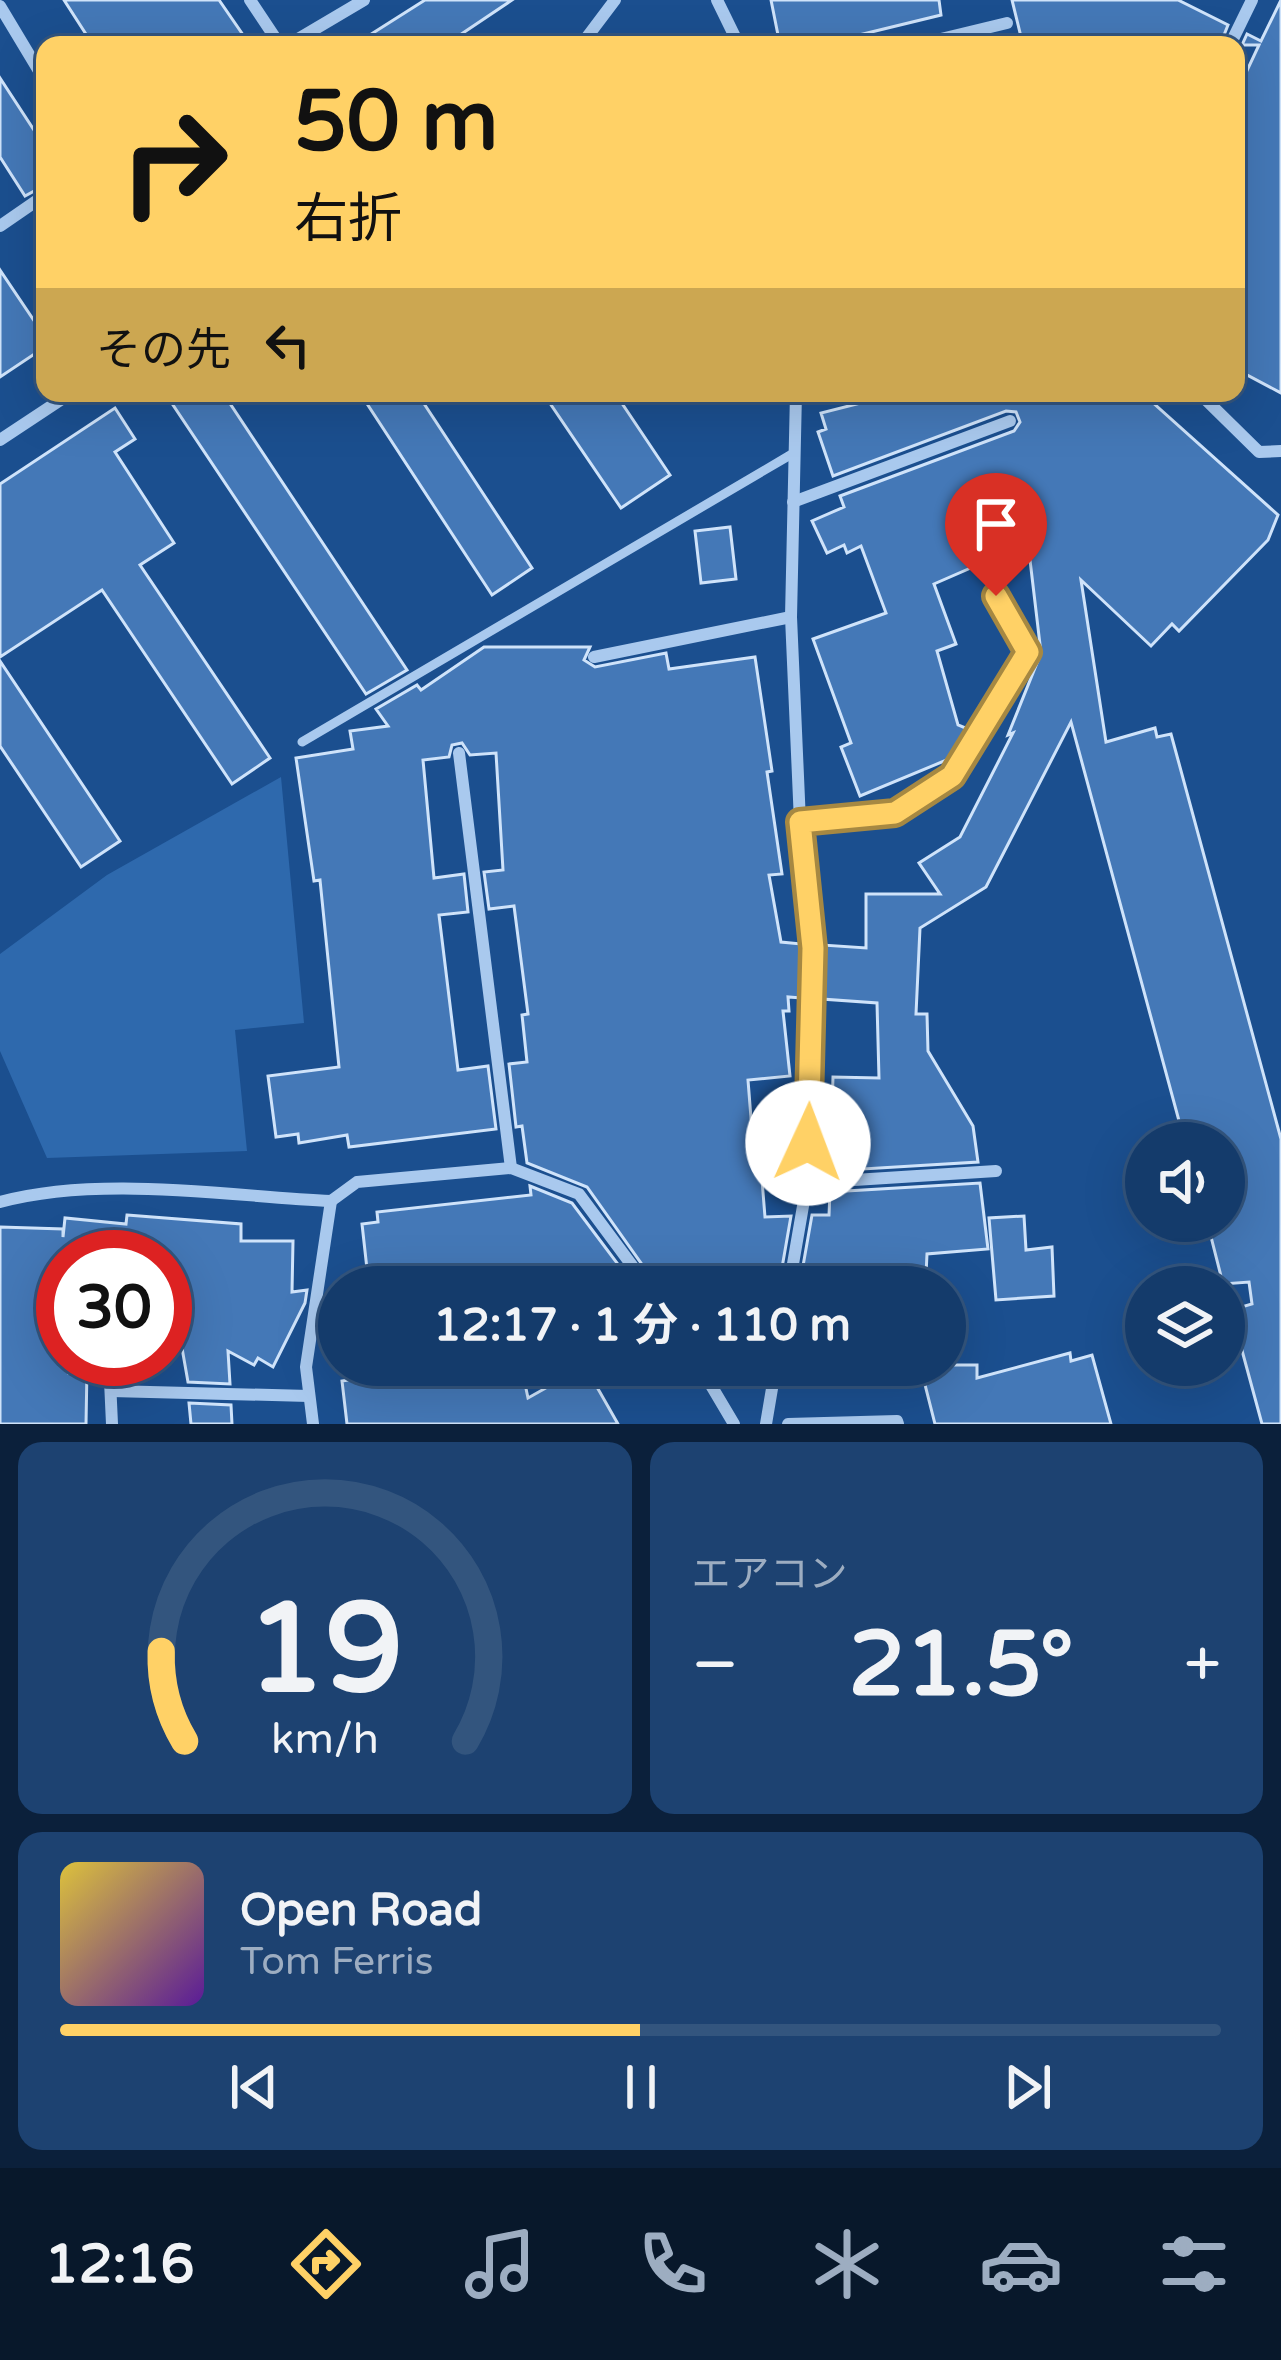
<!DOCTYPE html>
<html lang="ja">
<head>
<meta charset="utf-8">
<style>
  :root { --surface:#143b6b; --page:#1d4271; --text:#f1f3f6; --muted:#9dadc1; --line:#33557e; --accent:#ffd166 }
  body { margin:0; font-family:"Varela Round","Noto Sans JP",sans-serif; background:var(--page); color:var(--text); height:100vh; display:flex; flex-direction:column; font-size:45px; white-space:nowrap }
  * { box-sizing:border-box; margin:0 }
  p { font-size:39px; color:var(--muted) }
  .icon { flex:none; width:66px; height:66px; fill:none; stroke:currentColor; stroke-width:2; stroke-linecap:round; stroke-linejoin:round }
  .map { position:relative; height:1424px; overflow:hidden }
  .sheet { display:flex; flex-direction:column; gap:18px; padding:18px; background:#0b203b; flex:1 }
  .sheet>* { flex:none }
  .hud { position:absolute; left:36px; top:36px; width:1209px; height:366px; border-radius:24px; box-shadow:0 12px 48px #0002,0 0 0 3px var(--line); background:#ffd166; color:#111; overflow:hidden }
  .fabs { position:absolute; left:1125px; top:1122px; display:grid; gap:24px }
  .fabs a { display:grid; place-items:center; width:120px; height:120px; border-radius:50%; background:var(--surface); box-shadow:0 12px 48px #0002,0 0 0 3px var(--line); font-size:60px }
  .speed { position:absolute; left:36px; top:1230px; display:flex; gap:24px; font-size:60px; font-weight:700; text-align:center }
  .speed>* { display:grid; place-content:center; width:156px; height:156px; border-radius:50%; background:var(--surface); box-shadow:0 12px 48px #0002,0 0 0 3px var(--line); line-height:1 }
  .speed .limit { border:18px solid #d22; background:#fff; color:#111 }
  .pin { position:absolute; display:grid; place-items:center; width:102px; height:102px; color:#fff; margin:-123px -51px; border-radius:50% 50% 50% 0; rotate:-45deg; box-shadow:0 0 12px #0007 }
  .pin .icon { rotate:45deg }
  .me { position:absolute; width:132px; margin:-66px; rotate:2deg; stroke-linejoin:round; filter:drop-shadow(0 0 9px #0008) }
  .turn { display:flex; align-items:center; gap:42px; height:252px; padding:0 60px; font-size:54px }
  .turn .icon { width:156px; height:156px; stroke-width:2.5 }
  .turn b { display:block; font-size:84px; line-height:102px }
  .then { display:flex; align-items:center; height:114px; padding:0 60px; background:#0003; gap:24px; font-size:45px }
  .big { font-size:90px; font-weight:700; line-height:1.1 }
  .sheet .card { flex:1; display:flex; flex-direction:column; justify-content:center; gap:18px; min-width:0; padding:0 42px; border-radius:24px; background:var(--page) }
  .sheet .dial { align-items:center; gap:0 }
  .dial svg { height:312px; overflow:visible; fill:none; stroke:var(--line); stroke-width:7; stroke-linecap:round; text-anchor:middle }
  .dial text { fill:var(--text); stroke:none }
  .song { display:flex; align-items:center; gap:36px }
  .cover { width:144px; height:144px; border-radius:18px; background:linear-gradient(135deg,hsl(50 70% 55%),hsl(270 70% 35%)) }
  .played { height:12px; border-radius:6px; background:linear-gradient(90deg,var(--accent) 50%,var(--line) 50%) }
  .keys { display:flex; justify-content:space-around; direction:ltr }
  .heat { display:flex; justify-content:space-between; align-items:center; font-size:66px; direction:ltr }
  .sheet .tiles { flex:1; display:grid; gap:18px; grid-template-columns:1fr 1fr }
  .card:last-child { grid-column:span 2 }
  .trip { position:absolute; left:318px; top:1266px; width:648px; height:120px; border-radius:60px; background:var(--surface); box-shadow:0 12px 48px #0002,0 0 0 3px var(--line); font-weight:700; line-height:120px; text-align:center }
  .dock { display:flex; height:192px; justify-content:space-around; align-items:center; background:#08182b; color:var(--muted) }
  .dock .icon { width:84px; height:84px }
  .dock .selected { color:var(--accent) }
  .dock b { font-size:54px; color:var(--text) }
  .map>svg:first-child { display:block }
  .green { fill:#2e69ad }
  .building { fill:#4478b7; stroke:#cfe3fa; stroke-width:3 }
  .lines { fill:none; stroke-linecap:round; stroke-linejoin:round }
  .lane { stroke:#a9c9ee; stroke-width:9 }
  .street { stroke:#a9c9ee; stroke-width:12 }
  .route-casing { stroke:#a68842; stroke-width:30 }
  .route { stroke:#ffd166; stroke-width:21 }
</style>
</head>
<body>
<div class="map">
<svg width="1281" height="1424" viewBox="0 0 1281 1424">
  <rect width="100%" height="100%" fill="#1b4f8f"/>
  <!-- green -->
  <polygon class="green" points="281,777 304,1023 235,1030 247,1151 47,1158 0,1051 0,954 107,875"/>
  <!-- building -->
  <g class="building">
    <polygon points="64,0 219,0 250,45 93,45"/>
    <polygon points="425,0 512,0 445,45 354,45"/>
    <polygon points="771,0 939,0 941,15 818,45 780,45"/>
    <polygon points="1012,0 1178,0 1228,25 1220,45 1023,45"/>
    <polygon points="1281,0 1281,393 1236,369 1236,94 1259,45 1242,45 1247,34 1261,41"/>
    <polygon points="0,78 45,147 45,185 25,196 0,157"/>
    <polygon points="0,270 45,337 45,347 0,377"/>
    <polygon points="165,393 223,393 407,670 366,694"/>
    <polygon points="360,393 417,393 532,568 492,595"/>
    <polygon points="543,393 615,393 670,475 621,508"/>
    <polygon points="900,393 1142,393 1278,515 1268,540 1179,631 1172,624 1151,646 1081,580 1106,742 1155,728 1157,737 1171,734 1281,1139 1281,1424 1262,1424 1231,1310 1252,1304 1249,1282 1223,1284 1207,1221 1224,1221 1224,1143 1185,1143 1071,722 986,887 920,928 916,1014 927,1014 928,1051 973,1126 978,1162 830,1171 833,1077 879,1078 877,1003 822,999 823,945 866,948 866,894 940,894 919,863 960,837 1013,733 1008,735 1041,653 1028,543 934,584 956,644 937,651 958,725 968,729 949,759 860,796 841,747 851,743 813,639 886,613 861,546 847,553 844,545 827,553 812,521 844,507 840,496 1014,431 1020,422 1016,412 1006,411 833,476 818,432 826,429 821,413"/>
    <polygon points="115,408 135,439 115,452 174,543 140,565 270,758 232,784 102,590 0,657 0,484"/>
    <polygon points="730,527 736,579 701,583 695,531"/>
    <polygon points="484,647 590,647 584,660 595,667 666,653 669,669 755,657 772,771 767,772 782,874 769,875 781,942 802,944 802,948 801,998 788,997 789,1011 783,1011 790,1076 748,1080 754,1156 760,1155 765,1217 791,1216 779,1285 658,1287 587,1187 527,1163 522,1126 516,1127 509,1064 527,1062 522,1015 528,1014 514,906 489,909 484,872 503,870 496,753 470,755 462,743 452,745 449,757 423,760 434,878 464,874 468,912 439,915 458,1070 488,1066 496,1129 349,1147 347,1135 299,1143 298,1134 276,1137 268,1076 339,1067 320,880 314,881 296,758 353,749 350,731 388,726 376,709 417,685 421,690"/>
    <polygon points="0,661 120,841 81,867 0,746"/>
    <polygon points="980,1183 988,1249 927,1254 926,1275 869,1274 800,1283 812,1215 829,1215 830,1192"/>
    <polygon points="530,1186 572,1203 635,1287 369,1287 362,1224 378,1222 377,1212 531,1195"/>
    <polygon points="127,1215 241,1224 241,1241 293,1241 292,1292 307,1290 305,1303 273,1367 258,1358 254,1365 228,1351 230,1384 188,1382 166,1257 63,1257 63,1359 69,1359 69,1373 87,1369 86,1424 0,1424 0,1227 63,1229 63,1237 65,1218 126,1224"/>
    <polygon points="1024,1216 1026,1250 1052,1247 1054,1296 996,1300 989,1218"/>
    <polygon points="1070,1353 1071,1361 1092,1355 1111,1424 935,1424 920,1365 977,1365 977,1378"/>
    <polygon points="521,1365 528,1398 585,1366 618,1424 347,1424 342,1381 380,1375 381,1382 447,1371 448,1377"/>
    <polygon points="189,1403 231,1405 232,1424 191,1424"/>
  </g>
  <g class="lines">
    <!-- lane -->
    <polyline class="lane" points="302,742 792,454"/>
    <!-- street -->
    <g class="street">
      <polyline points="250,0 280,45"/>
      <polyline points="717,0 739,45"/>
      <polyline points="0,6 45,81"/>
      <polyline points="288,45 364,0"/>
      <polyline points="581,45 615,0"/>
      <polyline points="916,45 1007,23"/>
      <polyline points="1230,45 1252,0"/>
      <polyline points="0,226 45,195"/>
      <polyline points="1199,393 1259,452 1281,451"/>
      <polyline points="0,440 71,393"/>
      <polyline points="793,502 1010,421"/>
      <polyline points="594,657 791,617"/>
      <polyline points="459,753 511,1168"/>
      <polyline points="800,822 895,813 952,775 1028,652 996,596"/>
      <polyline points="807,1183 996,1171"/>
      <path d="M0 1202C100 1175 227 1196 331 1201L357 1182 511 1168 579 1194 648 1287"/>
      <polyline points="789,1287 807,1183 813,948 800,822 791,617 796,393"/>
      <polyline points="109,1359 112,1424"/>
      <polyline points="699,1365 734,1424"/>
      <polyline points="111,1391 309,1396"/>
      <polyline points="313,1424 306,1367 331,1201"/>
      <polyline points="766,1424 776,1365"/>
      <polyline points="788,1424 897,1421 898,1424"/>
    </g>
  </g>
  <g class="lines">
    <defs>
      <polyline id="route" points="808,1143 813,948 800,822 895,813 952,776 1028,652 996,596"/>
    </defs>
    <!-- route casing -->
    <use href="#route" class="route-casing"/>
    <!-- route -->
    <use href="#route" class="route"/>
  </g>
</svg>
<div class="fabs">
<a><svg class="icon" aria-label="sound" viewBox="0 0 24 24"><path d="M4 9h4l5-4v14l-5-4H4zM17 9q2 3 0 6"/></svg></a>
<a><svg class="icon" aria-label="layers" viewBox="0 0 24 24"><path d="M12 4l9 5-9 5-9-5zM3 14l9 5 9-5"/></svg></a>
</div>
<div class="speed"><div class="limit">30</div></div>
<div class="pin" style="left:996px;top:596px;background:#d93025"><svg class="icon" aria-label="arrive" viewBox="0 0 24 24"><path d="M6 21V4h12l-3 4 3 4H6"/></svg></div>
<svg class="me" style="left:808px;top:1143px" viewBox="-20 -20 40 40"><circle r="19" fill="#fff"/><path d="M0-13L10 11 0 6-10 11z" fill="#ffd166"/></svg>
<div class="trip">12:17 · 1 分 · 110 m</div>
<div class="hud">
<div class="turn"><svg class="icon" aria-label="right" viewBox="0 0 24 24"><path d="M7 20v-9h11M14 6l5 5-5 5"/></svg><div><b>50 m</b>右折</div></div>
<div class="then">その先<svg class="icon" aria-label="left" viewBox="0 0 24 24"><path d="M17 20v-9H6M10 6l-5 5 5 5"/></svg></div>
</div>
</div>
<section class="sheet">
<div class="tiles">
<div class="card dial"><svg viewBox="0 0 100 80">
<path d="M14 69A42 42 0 1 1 86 69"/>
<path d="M14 69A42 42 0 0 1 8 46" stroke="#ffd166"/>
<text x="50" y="56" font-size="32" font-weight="700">19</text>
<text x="50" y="72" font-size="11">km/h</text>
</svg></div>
<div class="card"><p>エアコン</p>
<div class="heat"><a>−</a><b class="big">21.5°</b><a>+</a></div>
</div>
<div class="card">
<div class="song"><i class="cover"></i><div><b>Open Road</b><p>Tom Ferris</p></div></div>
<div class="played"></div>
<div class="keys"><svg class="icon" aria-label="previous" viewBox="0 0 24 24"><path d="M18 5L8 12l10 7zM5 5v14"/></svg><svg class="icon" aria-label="pause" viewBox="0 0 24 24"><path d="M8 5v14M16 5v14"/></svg><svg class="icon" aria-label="next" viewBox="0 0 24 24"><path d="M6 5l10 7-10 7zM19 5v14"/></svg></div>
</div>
</div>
</section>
<nav class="dock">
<b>12:16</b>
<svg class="icon selected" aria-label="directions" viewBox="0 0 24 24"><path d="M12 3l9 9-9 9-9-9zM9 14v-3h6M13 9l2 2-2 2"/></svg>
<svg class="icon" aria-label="music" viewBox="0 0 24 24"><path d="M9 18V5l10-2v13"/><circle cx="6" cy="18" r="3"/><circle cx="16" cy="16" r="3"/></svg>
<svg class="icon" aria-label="phone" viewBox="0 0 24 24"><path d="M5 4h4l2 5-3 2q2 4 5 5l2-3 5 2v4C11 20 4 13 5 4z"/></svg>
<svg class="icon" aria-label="climate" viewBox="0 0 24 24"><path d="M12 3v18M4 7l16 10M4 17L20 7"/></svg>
<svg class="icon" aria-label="car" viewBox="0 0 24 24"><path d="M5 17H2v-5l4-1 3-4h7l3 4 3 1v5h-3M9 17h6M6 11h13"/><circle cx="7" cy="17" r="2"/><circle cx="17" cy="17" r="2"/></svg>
<svg class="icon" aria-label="filters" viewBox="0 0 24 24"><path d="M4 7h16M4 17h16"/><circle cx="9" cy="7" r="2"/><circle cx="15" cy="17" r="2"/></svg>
</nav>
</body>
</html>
